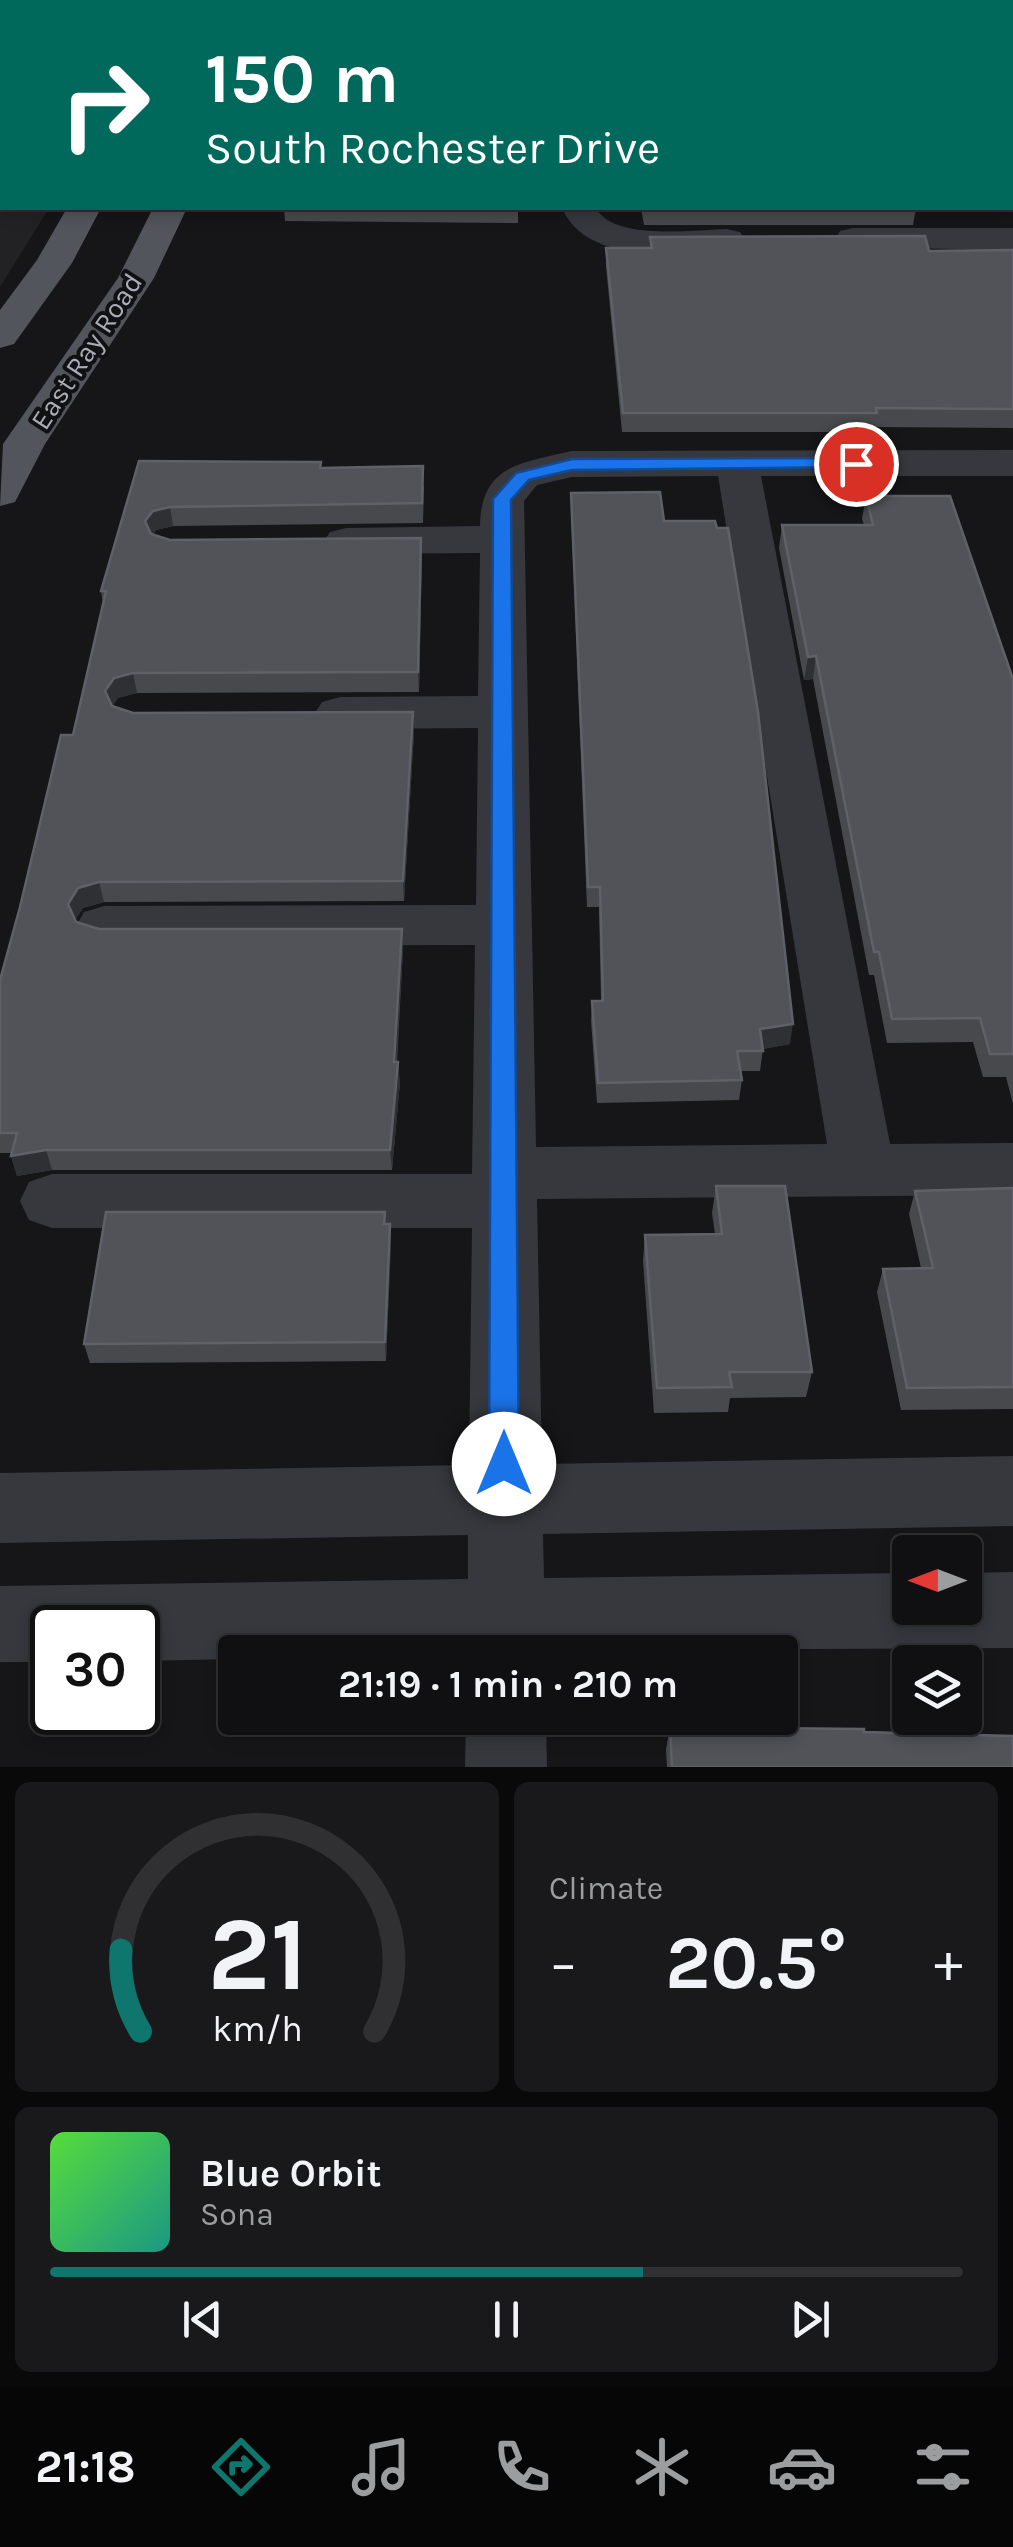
<!DOCTYPE html>
<html lang="en">
<head>
<meta charset="utf-8">
<style>
  :root { --surface:#101012; --page:#19191b; --text:#f1f3f6; --muted:#9c9d9f; --line:#303032; --accent:#0f766e }
  body { margin:0; font-family:Karla,sans-serif; background:var(--page); color:var(--text); height:100vh; display:flex; flex-direction:column; font-size:38px; white-space:nowrap }
  * { box-sizing:border-box; margin:0 }
  p { font-size:32px; color:var(--muted) }
  .icon { flex:none; width:55px; height:55px; fill:none; stroke:currentColor; stroke-width:2; stroke-linecap:round; stroke-linejoin:round }
  .map { position:relative; height:1767px; overflow:hidden }
  .drawer { display:flex; flex-direction:column; gap:15px; padding:15px; background:#09090a; flex:1 }
  .drawer>* { flex:none }
  .guide { position:absolute; left:0px; top:0px; width:1015px; height:210px; box-shadow:0 5px 15px #0003,0 0 0 2px var(--line); background:#00695c; color:#fff; overflow:hidden }
  .needle { width:65px; rotate:270deg }
  .controls { position:absolute; left:892px; top:1535px; display:grid; gap:20px }
  .controls a { display:grid; place-items:center; width:90px; height:90px; border-radius:10px; background:var(--surface); box-shadow:0 5px 15px #0003,0 0 0 2px var(--line); font-size:50px }
  .speed { position:absolute; left:30px; top:1605px; display:flex; gap:20px; font-size:50px; font-weight:700; text-align:center }
  .speed>* { display:grid; place-content:center; width:130px; height:130px; border-radius:50%; background:var(--surface); box-shadow:0 5px 15px #0003,0 0 0 2px var(--line); line-height:1 }
  .speed .limit { border:5px solid #111; border-radius:15px; background:#fff; color:#111 }
  .pin { position:absolute; display:grid; place-items:center; width:85px; height:85px; color:#fff; margin:-42px; border:5px solid #fff; border-radius:50%; box-shadow:0 2px 10px #0007 }
  .me { position:absolute; width:110px; margin:-55px; rotate:0deg; stroke-linejoin:round; filter:drop-shadow(0 0 8px #0008) }
  .turn { display:flex; align-items:center; gap:35px; height:210px; padding:0 40px; font-size:45px }
  .turn .icon { width:130px; height:130px; stroke-width:2.5 }
  .turn b { display:block; font-size:70px; line-height:85px }
  .big { font-size:75px; font-weight:700; line-height:1.1 }
  .drawer .tile { flex:1; display:flex; flex-direction:column; justify-content:center; gap:15px; min-width:0; padding:0 35px; border-radius:15px; background:var(--page) }
  .drawer .dial { align-items:center; gap:0 }
  .dial svg { height:260px; overflow:visible; fill:none; stroke:var(--line); stroke-width:7; stroke-linecap:round; text-anchor:middle }
  .dial text { fill:var(--text); stroke:none }
  .song { display:flex; align-items:center; gap:30px }
  .cover { width:120px; height:120px; border-radius:15px; background:linear-gradient(135deg,hsl(110 70% 55%),hsl(170 70% 35%)) }
  .played { height:10px; border-radius:5px; background:linear-gradient(90deg,var(--accent) 65%,var(--line) 65%) }
  .keys { display:flex; justify-content:space-around; direction:ltr }
  .heat { display:flex; justify-content:space-between; align-items:center; font-size:55px; direction:ltr }
  .drawer .tiles { flex:1; display:grid; gap:15px; grid-template-columns:1fr 1fr }
  .tile:last-child { grid-column:span 2 }
  .trip { position:absolute; left:218px; top:1635px; width:580px; height:100px; border-radius:10px; background:var(--surface); box-shadow:0 5px 15px #0003,0 0 0 2px var(--line); font-weight:700; line-height:100px; text-align:center }
  .tab-bar { display:flex; height:160px; justify-content:space-around; align-items:center; background:#060607; color:var(--muted) }
  .tab-bar .icon { width:70px; height:70px }
  .tab-bar .current { color:var(--accent) }
  .tab-bar b { font-size:45px; color:var(--text) }
  .map>svg:first-child { display:block }
  .built { fill:#222225 }
  .lines { fill:none; stroke-linecap:round; stroke-linejoin:round }
  .minor { fill:#37383d; fill-rule:evenodd }
  .major { fill:#53555c; fill-rule:evenodd }
  .wall { fill:#47494d }
  .shaded-wall { fill:#2f3033 }
  .building { fill:#525359; stroke:#5f6168; stroke-width:2.5 }
  .route { fill:#1a73e8; stroke:#114b97; stroke-width:2.5 }
  .labels { text-anchor:middle; stroke-width:8; stroke-linejoin:round; paint-order:stroke }
  .far-street-label { font-size:28px; fill:#a8adb8; stroke:#111113 }
</style>
</head>
<body>
<div class="map">
<svg width="1013" height="1767" viewBox="0 0 1013 1767">
  <rect width="100%" height="100%" fill="#161618"/>
  <!-- built -->
  <polygon class="built" points="0,0 130,0 2,2 2,208 49,208 0,287"/>
  <g class="lines">
    <!-- minor -->
    <g class="minor">
      <rect x="550" y="0" width="28" height="2"/>
      <polygon points="879,0 907,0 908,2 880,2"/>
      <path d="M562 208H596C613 241 694 230 727 229L740 232 745 240 740 248 727 251C674 252 588 266 562 208Z"/>
      <polygon points="853,228 1013,228 1013,250 840,247 835,239 840,231"/>
      <path d="M1013 450V476H761L890 1144 1013 1143V1195L537 1199 542 1464 1013 1456V1526L543 1534 544 1578 910 1573V1608H965V1573L1013 1572V1648L235 1652V1659L138 1661V1628H52V1662H0V1586L468 1579V1535L0 1543V1473L469 1465 472 1228H52L29 1220 20 1201 29 1182 52 1174H472L475 945 104 946 84 940 76 926 84 912 104 906 476 905 478 728 340 729 322 724 315 713 322 702 340 697 478 696 480 553 346 554 330 550 324 541 330 532 346 528 480 526C481 464 522 463 572 451ZM718 476 827 1144 536 1147 524 501 537 485 572 477Z"/>
      <polygon points="466,1718 546,1718 547,1767 465,1767"/>
    </g>
    <!-- major -->
    <g class="major">
      <polygon points="67,208 101,208 72,263 14,344 0,348 0,310 37,260"/>
      <polygon points="153,208 187,208 154,278 45,444 15,502 0,506 3,444 118,278"/>
    </g>
  </g>
  <!-- wall -->
  <g class="wall">
    <polygon points="928,0 1013,0 1013,163 1012,2 929,2"/>
    <polygon points="284,208 518,208 518,223 285,221"/>
    <polygon points="641,208 916,208 913,225 644,225"/>
    <polygon points="650,237 929,251 1013,250 1013,428 875,427 874,432 622,432 606,266 606,248 650,248"/>
    <polygon points="139,461 321,468 424,486 423,523 173,526 156,530 153,535 170,540 422,557 419,692 137,693 118,698 112,706 133,713 414,732 404,901 104,902 83,908 75,920 99,929 402,929 403,949 397,1062 400,1082 392,1170 52,1170 17,1176 11,1156 12,1153 0,1153 0,980 73,735 103,604 101,591"/>
    <polygon points="571,493 664,521 790,1044 763,1049 760,1071 740,1071 742,1080 739,1100 597,1103 591,1021 592,1001 601,1001 599,907 587,907 571,512"/>
    <polygon points="866,496 1013,679 1013,1104 1006,1077 983,1077 973,1042 887,1043 874,975 869,975 813,679 804,680 779,548 782,525 864,525 862,519"/>
    <polygon points="716,1186 812,1372 806,1397 730,1398 728,1412 654,1413 643,1261 645,1235 715,1234 712,1213"/>
    <polygon points="1013,1188 1013,1409 901,1410 877,1292 883,1269 921,1268 909,1214 915,1191"/>
    <polygon points="385,1212 386,1224 390,1224 391,1244 386,1361 90,1363 84,1344"/>
    <polygon points="670,1727 864,1732 1013,1767 667,1767 666,1749"/>
  </g>
  <!-- shaded-wall -->
  <g class="shaded-wall">
    <polygon points="2,60 2,85 0,90 0,65"/>
    <polygon points="170,507 173,526 156,530 148,541 145,521 153,511"/>
    <polygon points="421,538 422,557 419,692 418,672"/>
    <polygon points="816,656 813,679 804,680 808,657"/>
    <polygon points="133,673 137,693 118,698 109,711 105,691 114,678"/>
    <polygon points="413,712 414,732 404,901 403,881"/>
    <polygon points="99,882 104,902 83,908 73,924 68,904 78,888"/>
    <polygon points="402,929 403,949 395,1082 394,1062"/>
    <polygon points="793,1024 790,1044 757,1050 760,1029"/>
    <polygon points="398,1062 400,1082 392,1170 390,1150"/>
    <polygon points="46,1150 52,1170 17,1176 11,1156"/>
    <polygon points="390,1224 391,1244 386,1361 385,1342"/>
  </g>
  <!-- building -->
  <g class="building">
    <polygon points="318,0 513,0 513,2 317,2"/>
    <polygon points="608,0 852,0 853,2 608,2"/>
    <polygon points="946,0 1013,0 1013,146 1012,2 947,2"/>
    <polygon points="0,30 2,30 2,60 0,65"/>
    <polygon points="925,236 929,251 1013,250 1013,409 876,408 877,413 623,413 606,248 652,248 650,237"/>
    <polygon points="139,461 321,462 320,468 423,466 422,503 170,507 153,511 145,521 151,534 170,540 421,538 418,672 133,673 114,678 105,691 112,706 133,713 413,712 403,881 99,882 78,888 68,904 76,922 99,929 402,929 394,1062 398,1062 390,1150 46,1150 11,1156 17,1133 0,1133 0,980 20,907 61,735 73,735 106,591 101,591"/>
    <polygon points="660,492 664,521 715,521 717,528 728,528 758,712 793,1024 760,1029 763,1051 737,1051 742,1080 598,1083 592,1001 603,1001 600,887 588,887 571,493"/>
    <polygon points="866,496 950,496 1013,679 1013,1054 990,1054 980,1018 892,1019 879,952 874,952 816,656 808,657 782,525 873,525"/>
    <polygon points="716,1186 785,1186 812,1372 729,1372 732,1387 657,1388 645,1235 722,1234"/>
    <polygon points="1013,1188 1013,1387 907,1388 883,1269 933,1268 915,1191"/>
    <polygon points="106,1212 385,1212 384,1224 390,1224 385,1342 84,1344"/>
    <polygon points="670,1727 864,1729 864,1732 1013,1736 1013,1767 672,1767"/>
  </g>
  <!-- route -->
  <polygon class="route" points="856,458 862,460 862,467 572,470 529,480 511,500 519,1464 515,1474 504,1478 493,1474 489,1464 493,499 516,473 572,459"/>
  <g class="labels">
    <!-- far-street labels -->
    <g class="far-street-label">
      <text transform="translate(86 351) rotate(-57)" y="10">East Ray Road</text>
    </g>
  </g>
</svg>
<div class="controls">
<a><svg class="needle" viewBox="-14 -14 28 28"><path d="M0-13l5 13h-10z" fill="#e53935"/><path d="M0 13l5-13h-10z" fill="#9c9d9f"/></svg></a>
<a><svg class="icon" aria-label="layers" viewBox="0 0 24 24"><path d="M12 4l9 5-9 5-9-5zM3 14l9 5 9-5"/></svg></a>
</div>
<div class="speed"><div class="limit">30</div></div>
<div class="pin" style="left:856px;top:464px;background:#d93025"><svg class="icon" aria-label="arrive" viewBox="0 0 24 24"><path d="M6 21V4h12l-3 4 3 4H6"/></svg></div>
<svg class="me" style="left:504px;top:1464px" viewBox="-20 -20 40 40"><circle r="19" fill="#fff"/><path d="M0-13L10 11 0 6-10 11z" fill="#1a73e8"/></svg>
<div class="trip">21:19 · 1 min · 210 m</div>
<div class="guide">
<div class="turn"><svg class="icon" aria-label="right" viewBox="0 0 24 24"><path d="M7 20v-9h11M14 6l5 5-5 5"/></svg><div><b>150 m</b>South Rochester Drive</div></div>
</div>
</div>
<section class="drawer">
<div class="tiles">
<div class="tile dial"><svg viewBox="0 0 100 80">
<path d="M14 69A42 42 0 1 1 86 69"/>
<path d="M14 69A42 42 0 0 1 8 44" stroke="#0f766e"/>
<text x="50" y="56" font-size="32" font-weight="700">21</text>
<text x="50" y="72" font-size="11">km/h</text>
</svg></div>
<div class="tile"><p>Climate</p>
<div class="heat"><a>−</a><b class="big">20.5°</b><a>+</a></div>
</div>
<div class="tile">
<div class="song"><i class="cover"></i><div><b>Blue Orbit</b><p>Sona</p></div></div>
<div class="played"></div>
<div class="keys"><svg class="icon" aria-label="previous" viewBox="0 0 24 24"><path d="M18 5L8 12l10 7zM5 5v14"/></svg><svg class="icon" aria-label="pause" viewBox="0 0 24 24"><path d="M8 5v14M16 5v14"/></svg><svg class="icon" aria-label="next" viewBox="0 0 24 24"><path d="M6 5l10 7-10 7zM19 5v14"/></svg></div>
</div>
</div>
</section>
<nav class="tab-bar">
<b>21:18</b>
<svg class="icon current" aria-label="directions" viewBox="0 0 24 24"><path d="M12 3l9 9-9 9-9-9zM9 14v-3h6M13 9l2 2-2 2"/></svg>
<svg class="icon" aria-label="music" viewBox="0 0 24 24"><path d="M9 18V5l10-2v13"/><circle cx="6" cy="18" r="3"/><circle cx="16" cy="16" r="3"/></svg>
<svg class="icon" aria-label="phone" viewBox="0 0 24 24"><path d="M5 4h4l2 5-3 2q2 4 5 5l2-3 5 2v4C11 20 4 13 5 4z"/></svg>
<svg class="icon" aria-label="climate" viewBox="0 0 24 24"><path d="M12 3v18M4 7l16 10M4 17L20 7"/></svg>
<svg class="icon" aria-label="car" viewBox="0 0 24 24"><path d="M5 17H2v-5l4-1 3-4h7l3 4 3 1v5h-3M9 17h6M6 11h13"/><circle cx="7" cy="17" r="2"/><circle cx="17" cy="17" r="2"/></svg>
<svg class="icon" aria-label="filters" viewBox="0 0 24 24"><path d="M4 7h16M4 17h16"/><circle cx="9" cy="7" r="2"/><circle cx="15" cy="17" r="2"/></svg>
</nav>
</body>
</html>
